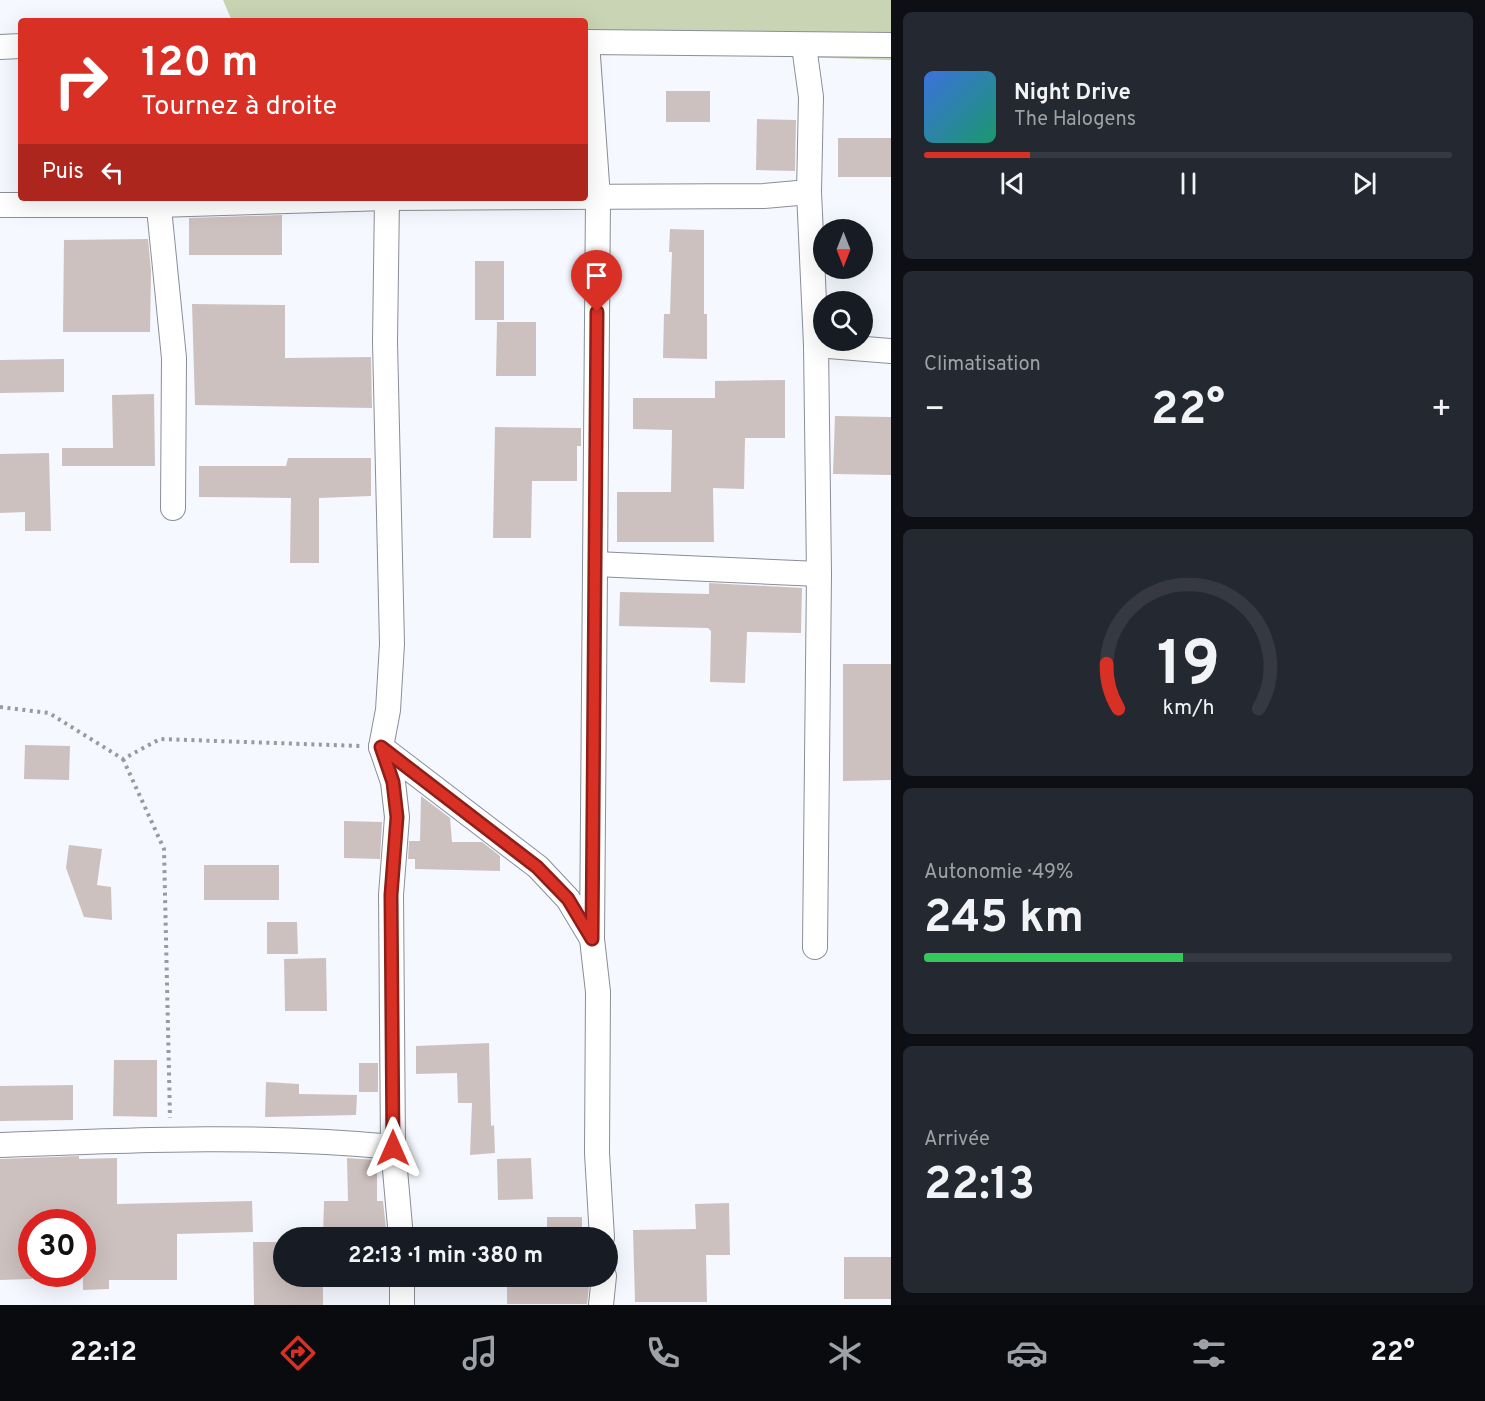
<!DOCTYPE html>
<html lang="fr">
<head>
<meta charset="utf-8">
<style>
  :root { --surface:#171b24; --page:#242831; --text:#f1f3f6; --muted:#9ea1a6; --line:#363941; --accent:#d93025 }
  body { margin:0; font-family:Overpass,sans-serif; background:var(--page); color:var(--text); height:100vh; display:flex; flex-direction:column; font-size:22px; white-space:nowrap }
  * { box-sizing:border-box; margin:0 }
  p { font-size:20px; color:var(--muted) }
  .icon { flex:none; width:33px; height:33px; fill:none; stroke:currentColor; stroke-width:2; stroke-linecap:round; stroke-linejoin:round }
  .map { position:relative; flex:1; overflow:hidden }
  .details { display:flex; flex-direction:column; gap:12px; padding:12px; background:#0d0f14; width:594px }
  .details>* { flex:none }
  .hud { position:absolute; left:18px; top:18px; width:570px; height:183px; border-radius:6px; box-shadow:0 6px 24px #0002; background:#d93025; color:#fff; overflow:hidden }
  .needle { width:39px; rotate:180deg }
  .fabs { position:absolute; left:813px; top:219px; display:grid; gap:12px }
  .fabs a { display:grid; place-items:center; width:60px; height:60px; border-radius:50%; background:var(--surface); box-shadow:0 6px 24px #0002; font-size:30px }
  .speed { position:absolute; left:18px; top:1209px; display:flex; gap:12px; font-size:30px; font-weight:700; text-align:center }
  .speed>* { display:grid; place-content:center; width:78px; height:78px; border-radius:50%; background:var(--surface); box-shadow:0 6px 24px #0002; line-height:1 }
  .speed .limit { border:9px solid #d22; background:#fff; color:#111 }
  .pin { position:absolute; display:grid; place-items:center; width:51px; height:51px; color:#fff; margin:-62px -26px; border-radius:50% 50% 50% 0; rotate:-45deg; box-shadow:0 0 6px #0007 }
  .pin .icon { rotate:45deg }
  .me { position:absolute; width:66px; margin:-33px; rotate:0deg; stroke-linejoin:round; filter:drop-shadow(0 0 4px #0008) }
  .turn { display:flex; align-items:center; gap:21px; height:126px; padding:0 24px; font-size:27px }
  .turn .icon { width:78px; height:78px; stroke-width:2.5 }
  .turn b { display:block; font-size:42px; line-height:51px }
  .then { display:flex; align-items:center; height:57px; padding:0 24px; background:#0003; gap:12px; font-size:22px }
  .big { font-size:45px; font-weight:700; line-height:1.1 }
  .details .tile { flex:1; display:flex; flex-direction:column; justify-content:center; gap:9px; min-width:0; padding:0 21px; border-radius:9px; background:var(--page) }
  .details .dial { align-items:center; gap:0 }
  .dial svg { height:156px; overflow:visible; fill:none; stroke:var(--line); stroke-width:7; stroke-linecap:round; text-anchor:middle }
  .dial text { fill:var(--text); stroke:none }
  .song { display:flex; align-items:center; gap:18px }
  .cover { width:72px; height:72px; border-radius:9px; background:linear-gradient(135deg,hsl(220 70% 55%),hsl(160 70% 35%)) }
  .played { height:6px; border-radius:3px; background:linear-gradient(90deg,var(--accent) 20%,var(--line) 20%) }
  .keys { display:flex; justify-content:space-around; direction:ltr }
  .heat { display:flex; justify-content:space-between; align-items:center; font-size:33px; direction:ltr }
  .charge { height:9px; border-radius:4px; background:linear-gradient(90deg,#34c759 49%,var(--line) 0) }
  .trip { position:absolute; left:273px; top:1227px; width:345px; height:60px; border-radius:30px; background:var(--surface); box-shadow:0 6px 24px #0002; font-weight:700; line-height:60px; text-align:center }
  .tabs { display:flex; height:96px; justify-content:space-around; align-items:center; background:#090b0e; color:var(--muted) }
  .tabs .icon { width:42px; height:42px }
  .tabs .current { color:var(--accent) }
  .tabs b { font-size:27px; color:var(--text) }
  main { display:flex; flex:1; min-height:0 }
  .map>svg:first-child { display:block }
  .green { fill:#c9d4b4 }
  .building { fill:#cdc1bf }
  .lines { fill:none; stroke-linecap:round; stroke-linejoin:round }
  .street-casing { stroke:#8a8e97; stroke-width:26 }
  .path { stroke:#979a9f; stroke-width:4; stroke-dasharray:3 4.5; stroke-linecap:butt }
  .street { stroke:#fff; stroke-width:24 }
  .route-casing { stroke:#8d1f18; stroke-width:15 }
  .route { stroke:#d93025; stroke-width:10 }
</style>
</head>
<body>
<main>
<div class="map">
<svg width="891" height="1305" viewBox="0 0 891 1305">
  <rect width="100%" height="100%" fill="#f5f8fe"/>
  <!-- green -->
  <polygon class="green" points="223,0 891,0 891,60 585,50 585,21 232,21"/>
  <!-- building -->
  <g class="building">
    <rect x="666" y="91" width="44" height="31"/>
    <polygon points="757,119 796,120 795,171 756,170"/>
    <rect x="838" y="138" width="53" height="39"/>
    <polygon points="282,215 282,255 189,255 189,218"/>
    <polygon points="670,229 704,230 704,314 707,314 707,359 663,358 664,314 670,314 672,252 669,252"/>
    <polygon points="148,239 151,271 150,332 63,332 64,240"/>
    <rect x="475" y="261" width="29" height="59"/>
    <polygon points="192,304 285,305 285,358 371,357 372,408 195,405"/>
    <polygon points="497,322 536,322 536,376 496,376"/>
    <polygon points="64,359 64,392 0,393 0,360"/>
    <polygon points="785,380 785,438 745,438 744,489 713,488 714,542 617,542 617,492 671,492 672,430 633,429 633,398 715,398 715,381"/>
    <polygon points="154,394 155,466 62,466 62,448 113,448 112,395"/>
    <polygon points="835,416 891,417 891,475 833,474"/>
    <polygon points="495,427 581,428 581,446 577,446 577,481 532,481 531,538 493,538"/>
    <polygon points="49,453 51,531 25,531 25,512 0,513 0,454"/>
    <polygon points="288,458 371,458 371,496 319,498 319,563 290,563 291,498 199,497 199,466 286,466"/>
    <polygon points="709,583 802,588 801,633 747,632 745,683 710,682 711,631 708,628 619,626 620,592 709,594"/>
    <polygon points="843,664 891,664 891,780 843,781"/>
    <polygon points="25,745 70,746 69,780 24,779"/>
    <polygon points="421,796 450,818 452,842 482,842 500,856 500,871 415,869 415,859 408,859 409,841 420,841"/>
    <polygon points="344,821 382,822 380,859 344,858"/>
    <polygon points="69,845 102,849 97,885 111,887 112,920 84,917 66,868"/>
    <rect x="204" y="865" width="75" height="35"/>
    <polygon points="267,922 297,922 298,954 267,954"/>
    <polygon points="326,958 327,1011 285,1011 284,959"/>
    <polygon points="489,1043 491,1126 494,1125 495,1153 470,1155 472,1103 458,1103 457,1073 416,1074 416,1046"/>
    <polygon points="114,1060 157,1060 157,1117 113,1116"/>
    <rect x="359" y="1063" width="19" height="29"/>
    <polygon points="266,1082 299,1084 299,1094 357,1095 356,1115 265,1117"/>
    <polygon points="73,1085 73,1120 0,1121 0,1086"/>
    <polygon points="79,1156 79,1159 117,1158 117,1204 252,1201 253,1232 177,1234 177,1280 109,1280 109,1289 83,1290 82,1222 32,1222 32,1279 0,1280 0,1159"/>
    <polygon points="347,1158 377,1160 377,1201 383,1201 387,1238 323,1238 324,1201 348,1201"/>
    <polygon points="531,1158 533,1199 498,1200 497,1159"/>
    <polygon points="729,1203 730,1255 706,1255 707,1302 635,1302 633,1230 696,1229 695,1204"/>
    <rect x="547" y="1217" width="35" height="21"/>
    <polygon points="253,1242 284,1242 284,1276 323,1276 323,1305 254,1305"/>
    <rect x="844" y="1257" width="47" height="42"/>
    <polygon points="507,1276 590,1276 587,1304 507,1304"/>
  </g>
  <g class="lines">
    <defs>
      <g id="street">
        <polyline points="585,42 891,45"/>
        <polyline points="587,42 598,198 592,939"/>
        <polyline points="804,46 811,97 809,192"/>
        <polyline points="0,47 21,46"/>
        <polyline points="158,198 174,358 173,508"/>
        <polyline points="387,198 385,342 392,644 388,710 381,747 393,782 397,817 391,895 393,1147 401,1238"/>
        <polyline points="0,205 158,205 387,198 764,196 809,192 816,345 819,574 815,947"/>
        <polyline points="816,345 891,351"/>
        <polyline points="595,564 819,574"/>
        <polyline points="381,747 538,867 568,899 592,939 598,992 597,1153 602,1238"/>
        <path d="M0 1145C131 1140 263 1134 393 1147"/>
        <polyline points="402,1276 402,1305"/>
        <polyline points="601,1305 604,1276"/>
      </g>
    </defs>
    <!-- street casing -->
    <use href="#street" class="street-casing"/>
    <!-- path -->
    <g class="path">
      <polyline points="0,707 49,713 123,759 160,739 360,746"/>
      <polyline points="123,759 164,849 170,1118"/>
    </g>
    <!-- street -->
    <use href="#street" class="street"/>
  </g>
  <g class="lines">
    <defs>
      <polyline id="route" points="393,1148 391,895 397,817 393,782 381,747 537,867 568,899 592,939 597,312"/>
    </defs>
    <!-- route casing -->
    <use href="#route" class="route-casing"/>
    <!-- route -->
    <use href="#route" class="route"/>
  </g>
</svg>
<div class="fabs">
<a><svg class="needle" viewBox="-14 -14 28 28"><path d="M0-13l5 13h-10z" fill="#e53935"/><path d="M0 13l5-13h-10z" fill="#9ea1a6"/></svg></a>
<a><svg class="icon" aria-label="search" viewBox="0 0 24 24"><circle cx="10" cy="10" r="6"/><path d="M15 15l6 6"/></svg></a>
</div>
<div class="speed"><div class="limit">30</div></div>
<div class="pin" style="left:597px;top:312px;background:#d93025"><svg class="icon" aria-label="arrive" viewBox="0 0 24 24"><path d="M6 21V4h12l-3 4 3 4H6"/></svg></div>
<svg class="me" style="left:393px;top:1148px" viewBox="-20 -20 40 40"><path d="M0-17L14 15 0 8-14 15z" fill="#d93025" stroke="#fff" stroke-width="4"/></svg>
<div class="trip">22:13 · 1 min · 380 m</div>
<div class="hud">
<div class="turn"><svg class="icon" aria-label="right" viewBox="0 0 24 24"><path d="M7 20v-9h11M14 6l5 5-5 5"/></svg><div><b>120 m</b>Tournez à droite</div></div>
<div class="then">Puis<svg class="icon" aria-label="left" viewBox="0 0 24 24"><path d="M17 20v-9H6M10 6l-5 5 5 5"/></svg></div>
</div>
</div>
<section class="details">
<div class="tile">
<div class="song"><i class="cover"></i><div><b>Night Drive</b><p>The Halogens</p></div></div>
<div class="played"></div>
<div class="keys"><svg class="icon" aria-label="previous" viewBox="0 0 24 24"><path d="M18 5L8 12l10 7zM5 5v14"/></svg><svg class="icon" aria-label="pause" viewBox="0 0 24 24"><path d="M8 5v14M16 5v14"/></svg><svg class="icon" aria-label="next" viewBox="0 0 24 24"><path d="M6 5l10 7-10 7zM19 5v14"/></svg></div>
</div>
<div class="tile"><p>Climatisation</p>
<div class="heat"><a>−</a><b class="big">22°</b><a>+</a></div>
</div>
<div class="tile dial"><svg viewBox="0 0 100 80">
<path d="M14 69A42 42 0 1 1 86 69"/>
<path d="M14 69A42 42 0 0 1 8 46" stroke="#d93025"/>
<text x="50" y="56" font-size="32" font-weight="700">19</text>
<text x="50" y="72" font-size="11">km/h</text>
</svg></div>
<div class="tile"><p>Autonomie · 49%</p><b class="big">245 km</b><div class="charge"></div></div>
<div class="tile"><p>Arrivée</p><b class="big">22:13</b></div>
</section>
</main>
<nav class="tabs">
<b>22:12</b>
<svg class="icon current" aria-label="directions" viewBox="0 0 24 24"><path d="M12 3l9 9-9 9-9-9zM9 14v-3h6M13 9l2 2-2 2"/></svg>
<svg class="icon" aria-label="music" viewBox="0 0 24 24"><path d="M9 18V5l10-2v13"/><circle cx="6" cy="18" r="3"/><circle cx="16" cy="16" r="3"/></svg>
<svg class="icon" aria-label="phone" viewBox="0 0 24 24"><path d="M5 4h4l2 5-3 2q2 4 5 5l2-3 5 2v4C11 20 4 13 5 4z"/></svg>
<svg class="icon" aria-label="climate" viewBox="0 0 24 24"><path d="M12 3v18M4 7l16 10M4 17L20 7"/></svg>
<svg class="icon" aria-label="car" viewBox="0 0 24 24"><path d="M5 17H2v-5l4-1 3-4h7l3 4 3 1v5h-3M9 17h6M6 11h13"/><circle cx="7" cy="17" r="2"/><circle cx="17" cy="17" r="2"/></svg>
<svg class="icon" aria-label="filters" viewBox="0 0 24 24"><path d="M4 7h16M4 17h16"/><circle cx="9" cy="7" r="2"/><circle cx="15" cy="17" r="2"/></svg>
<b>22°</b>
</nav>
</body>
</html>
